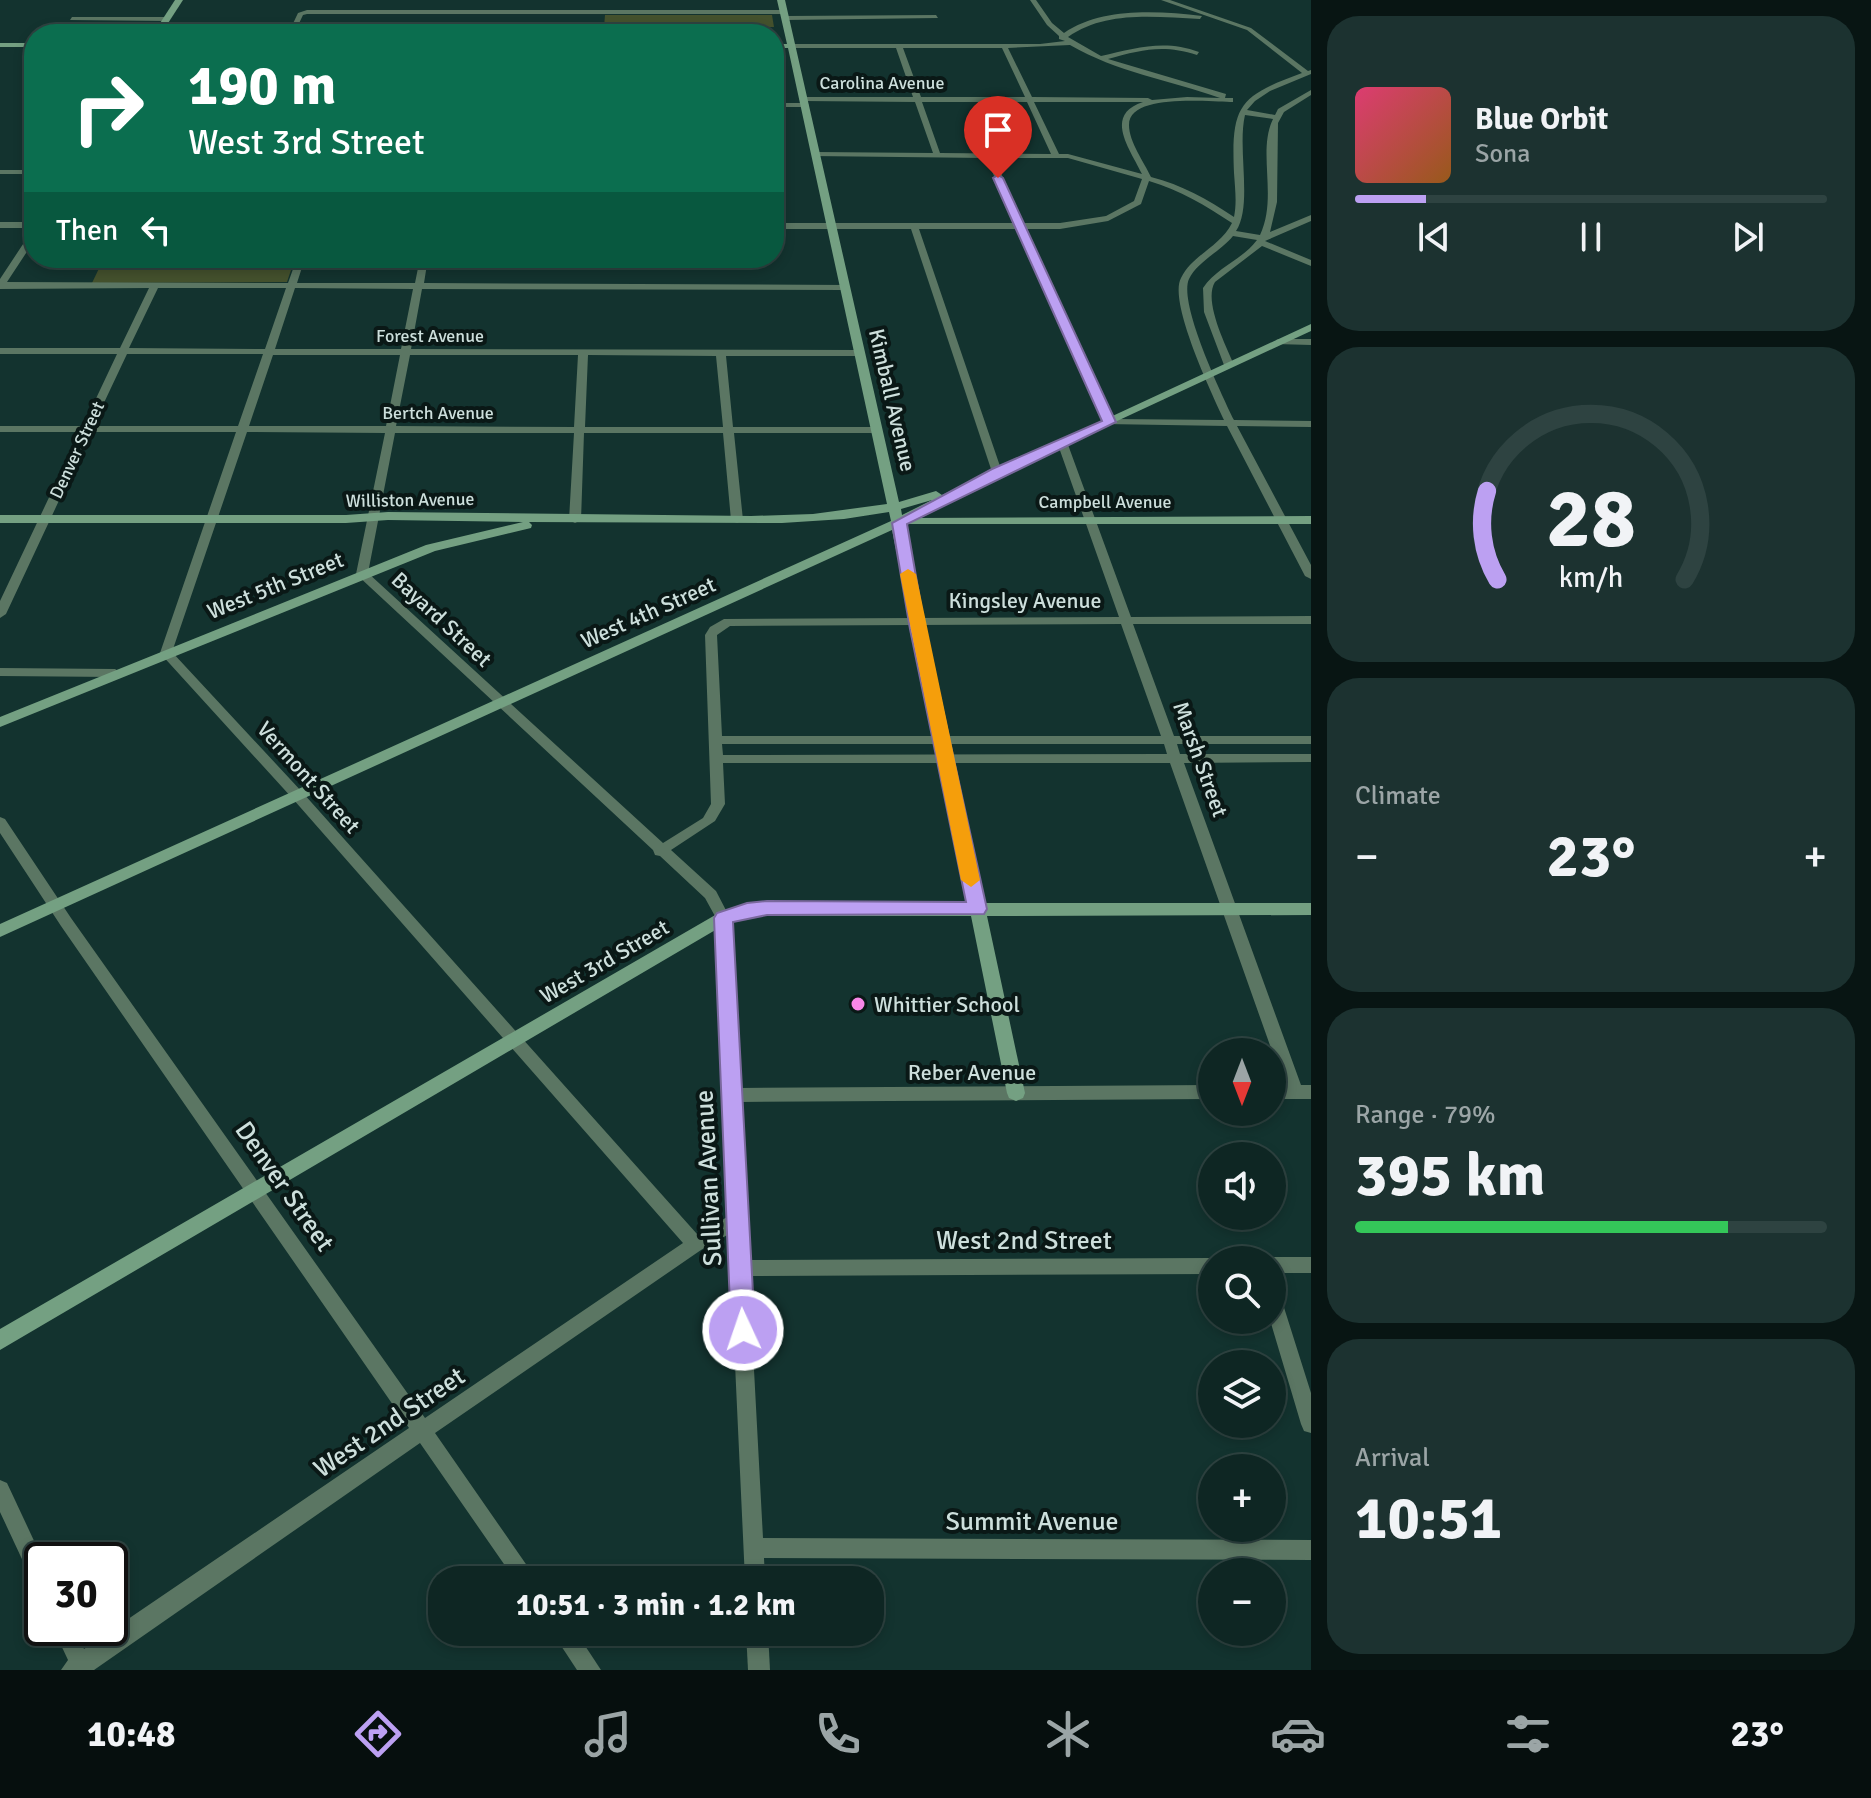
<!DOCTYPE html>
<html lang="en">
<head>
<meta charset="utf-8">
<style>
  :root { --surface:#0e2623; --page:#1c3230; --text:#f1f3f6; --muted:#9ba5a6; --line:#2e4341; --accent:#bca0f2 }
  body { margin:0; font-family:Signika,sans-serif; background:var(--page); color:var(--text); height:100vh; display:flex; flex-direction:column; font-size:30px; white-space:nowrap }
  * { box-sizing:border-box; margin:0 }
  p { font-size:26px; color:var(--muted) }
  .icon { flex:none; width:44px; height:44px; fill:none; stroke:currentColor; stroke-width:2; stroke-linecap:round; stroke-linejoin:round }
  .map { position:relative; flex:1; overflow:hidden }
  .side { display:flex; flex-direction:column; gap:16px; padding:16px; background:#081513; width:560px }
  .side>* { flex:none }
  .guide { position:absolute; left:24px; top:24px; width:760px; height:244px; border-radius:32px; box-shadow:0 4px 12px #0003,0 0 0 2px var(--line); background:#0b6e4f; color:#fff; overflow:hidden }
  .needle { width:52px; rotate:180deg }
  .fabs { position:absolute; left:1198px; top:1038px; display:grid; gap:16px }
  .fabs a { display:grid; place-items:center; width:88px; height:88px; border-radius:50%; background:var(--surface); box-shadow:0 4px 12px #0003,0 0 0 2px var(--line); font-size:40px }
  .speed { position:absolute; left:24px; top:1542px; display:flex; gap:16px; font-size:40px; font-weight:700; text-align:center }
  .speed>* { display:grid; place-content:center; width:104px; height:104px; border-radius:50%; background:var(--surface); box-shadow:0 4px 12px #0003,0 0 0 2px var(--line); line-height:1 }
  .speed .limit { border:4px solid #111; border-radius:12px; background:#fff; color:#111 }
  .pin { position:absolute; display:grid; place-items:center; width:68px; height:68px; color:#fff; margin:-82px -34px; border-radius:50% 50% 50% 0; rotate:-45deg; box-shadow:0 0 8px #0007 }
  .pin .icon { rotate:45deg }
  .me { position:absolute; width:88px; margin:-44px; rotate:357deg; stroke-linejoin:round; filter:drop-shadow(0 0 6px #0008) }
  .turn { display:flex; align-items:center; gap:28px; height:168px; padding:0 32px; font-size:36px }
  .turn .icon { width:104px; height:104px; stroke-width:2.5 }
  .turn b { display:block; font-size:56px; line-height:68px }
  .then { display:flex; align-items:center; height:76px; padding:0 32px; background:#0003; gap:16px; font-size:30px }
  .big { font-size:60px; font-weight:700; line-height:1.1 }
  .side .card { flex:1; display:flex; flex-direction:column; justify-content:center; gap:12px; min-width:0; padding:0 28px; border-radius:32px; background:var(--page) }
  .side .dial { align-items:center; gap:0 }
  .dial svg { height:208px; overflow:visible; fill:none; stroke:var(--line); stroke-width:7; stroke-linecap:round; text-anchor:middle }
  .dial text { fill:var(--text); stroke:none }
  .song { display:flex; align-items:center; gap:24px }
  .cover { width:96px; height:96px; border-radius:12px; background:linear-gradient(135deg,hsl(340 70% 55%),hsl(30 70% 35%)) }
  .played { height:8px; border-radius:4px; background:linear-gradient(90deg,var(--accent) 15%,var(--line) 15%) }
  .keys { display:flex; justify-content:space-around; direction:ltr }
  .heat { display:flex; justify-content:space-between; align-items:center; font-size:44px; direction:ltr }
  .charge { height:12px; border-radius:6px; background:linear-gradient(90deg,#34c759 79%,var(--line) 0) }
  .trip { position:absolute; left:428px; top:1566px; width:456px; height:80px; border-radius:32px; background:var(--surface); box-shadow:0 4px 12px #0003,0 0 0 2px var(--line); font-weight:700; line-height:80px; text-align:center }
  .tab-bar { display:flex; height:128px; justify-content:space-around; align-items:center; background:#060f0e; color:var(--muted) }
  .tab-bar .icon { width:56px; height:56px }
  .tab-bar .current { color:var(--accent) }
  .tab-bar b { font-size:36px; color:var(--text) }
  main { display:flex; flex:1; min-height:0 }
  .map>svg:first-child { display:block }
  .green { fill:#44512d }
  .lines { fill:none; stroke-linecap:round; stroke-linejoin:round }
  .street { fill:#5b7663; fill-rule:evenodd }
  .secondary { fill:#74a082; fill-rule:evenodd }
  .route { fill:#bca0f2; stroke:#7a689d; stroke-width:2 }
  .slow { fill:#f59e0b }
  .poi-dot { fill:#f987e8; stroke:#0a1816; stroke-width:3 }
  .labels { text-anchor:middle; stroke-width:8; stroke-linejoin:round; paint-order:stroke }
  .far-street-label { font-size:18px; fill:#cddfdc; stroke:#0a1816 }
  .street-label { font-size:22px; fill:#cddfdc; stroke:#0a1816 }
  .poi-label { font-size:22px; fill:#cddfdc; stroke:#0a1816; text-anchor:start }
  .near-street-label { font-size:26px; fill:#cddfdc; stroke:#0a1816 }
</style>
</head>
<body>
<main>
<div class="map">
<svg width="1311" height="1670" viewBox="0 0 1311 1670">
  <rect width="100%" height="100%" fill="#13332f"/>
  <!-- green -->
  <g class="green">
    <polygon points="605,15 772,15 774,27 604,27"/>
    <polygon points="104,258 295,258 287,282 92,283"/>
  </g>
  <g class="lines">
    <!-- street -->
    <g class="street">
      <path d="M1030 0H1036L1052 23 1064 33C1102 7 1158 11 1202 16L1200 19C1156 17 1106 10 1068 37L1101 56C1135 48 1165 39 1199 52L1197 55C1163 44 1141 50 1108 59L1226 94 1225 98H1233V102H1230C1209 102 1129 93 1129 125 1129 142 1144 162 1151 177 1182 185 1207 199 1234 217 1237 203 1235 188 1234 173 1231 105 1239 96 1302 73L1247 30 1161 0H1170L1251 28 1308 71 1311 70V74L1270 91 1255 101 1247 110 1275 115 1278 109 1311 90V95L1284 112 1278 123 1277 202 1270 232 1311 215V221L1265 241 1311 260V266L1262 246 1215 282C1203 301 1226 346 1234 365L1229 368 1224 365 1204 312 1203 288C1217 267 1242 260 1257 240L1233 236C1221 251 1197 262 1189 279 1178 303 1222 395 1234 420L1311 421V427L1237 426 1311 565V579L1305 576 1227 426 1105 424 1017 229H919L1002 472 997 475 992 472 911 229H774V223H1015L986 158 812 156V152H815L933 153 915 102 803 101 799 99 803 97H913L896 48H791L788 46 791 44H1040L1065 41 1059 39V36L1047 25ZM1070 45C1116 72 1170 80 1220 98L1187 97 1152 100 1148 98 1032 97 1008 48ZM903 48H1002L1025 97H921ZM922 102H1027L1051 154 940 153ZM1034 102H1143C1103 115 1130 149 1142 174L1068 154H1059ZM1245 115 1273 119C1257 152 1278 197 1260 235L1236 231C1253 205 1237 149 1245 115ZM994 158H1068L1142 179 1134 201 1106 216 1060 223H1024ZM1149 181C1180 190 1206 206 1232 223 1220 247 1192 255 1181 278 1168 302 1212 394 1224 420L1113 419 1026 229H1060L1108 221 1141 204Z"/>
      <polygon points="307,10 784,10 787,12 784,14 307,14 303,15 294,34 288,34 298,13"/>
      <polygon points="936,15 938,18 785,20 782,18 785,16"/>
      <polygon points="72,17 167,17 170,19 167,21 70,20"/>
      <polygon points="774,103 805,103 809,105 805,107 774,107"/>
      <rect x="0" y="170" width="34" height="4"/>
      <rect x="0" y="222" width="34" height="6"/>
      <path d="M34 231V241L7 282 288 283 297 258H305L297 283H415L420 258H428L424 283 848 285 849 287 845 290 422 289 411 349 859 350 864 353 859 356H726L733 427H876L881 430 876 433H734L743 520 737 523 731 520 723 433H584L581 520 575 523 569 520 574 433H395L368 573 663 843 703 818 711 804 705 635 710 627 724 619 1119 617 1057 442 1058 440H1066L1067 442 1131 617 1311 616V624H1133L1174 736H1311V744H1177L1180 754H1311V762L1184 763 1301 1085H1311V1099H1272V1085H1284L1170 763H723L725 804 715 821 671 850 716 891 730 918 739 1088 1212 1085V1099L740 1102 748 1260 1212 1258 1217 1260H1212V1274L749 1276 763 1538 1311 1540V1560L764 1558 765 1580H745L729 1234 701 1250 435 1433 537 1580H515L420 1443 94 1670H61L68 1660 53 1628H75L84 1649 409 1428 61 926 0 833V817L5 819 71 918 425 1418 683 1243 293 799 160 653 236 432H91L6 614 0 618V601L80 432H0V426H83L117 354H0V348H120L149 288 0 289V279L31 232ZM158 288H286L265 349 129 348ZM295 288 413 289 401 349H275ZM127 354H263L238 426H93ZM273 355H400L386 426H249ZM410 355H578L574 427 396 426ZM588 355 716 356 723 427H585ZM247 432 385 433 356 574 653 850 655 855 660 856 705 898 716 918 729 1216 697 1234 303 793 172 652ZM1121 624 1161 736H722L717 635 730 626ZM722 744H1164L1167 754 723 755Z"/>
      <polygon points="1279,339 1311,339 1311,345 1276,344 1276,340"/>
      <polygon points="0,668 115,669 121,673 115,677 0,676"/>
      <polygon points="1272,1257 1311,1257 1311,1273 1272,1273 1272,1260 1265,1260"/>
      <polygon points="1272,1290 1278,1292 1281,1298 1311,1393 1311,1433 1304,1431 1301,1424 1270,1320 1272,1320"/>
      <polygon points="0,1480 7,1483 43,1560 42,1590 35,1587 0,1512"/>
      <polygon points="552,1632 576,1632 601,1670 577,1670"/>
      <polygon points="746,1632 768,1632 770,1670 748,1670"/>
    </g>
    <!-- secondary -->
    <g class="secondary">
      <polygon points="175,0 183,0 161,34 153,34"/>
      <path d="M777 0H785L899 502 936 491 942 495 1311 324V331L1001 475 916 518 1311 516V524H904L985 903H1311V915L987 916 1025 1093 1023 1098 1016 1101 1009 1098 1007 1093 971 916H748L729 922 0 1350V1329L717 914 747 904 968 903 892 530 0 937V924L891 521 889 512 844 519 782 523 529 522 532 525 531 528 435 551 0 727V717L426 545 523 522 388 520 346 523H0V515H346L388 512 751 516 813 514 887 504 788 48H774V44H787ZM932 500 902 515 901 509Z"/>
      <rect x="0" y="43" width="34" height="4"/>
    </g>
  </g>
  <!-- route -->
  <polygon class="route" points="998,175 1003,178 1116,422 907,524 925,629 987,909 984,914 767,915 733,922 755,1330 752,1338 743,1341 734,1338 731,1330 714,918 717,913 747,903 767,901 966,902 910,629 892,523 992,469 1102,421 993,178"/>
  <!-- slow -->
  <polygon class="slow" points="908,569 916,574 980,880 971,887 961,880 900,574"/>
  <!-- markers -->
  <circle class="poi-dot" cx="858" cy="1004" r="8"/>
  <g class="labels">
    <!-- far-street labels -->
    <g class="far-street-label">
      <text x="882" y="89">Carolina Avenue</text>
      <text x="430" y="342">Forest Avenue</text>
      <text x="438" y="419">Bertch Avenue</text>
      <text transform="translate(77 450) rotate(-65)" y="6">Denver Street</text>
      <text transform="translate(410 500) rotate(-1)" y="6">Williston Avenue</text>
      <text x="1105" y="508">Campbell Avenue</text>
    </g>
    <!-- street labels -->
    <g class="street-label">
      <text transform="translate(893 400) rotate(77)" y="8">Kimball Avenue</text>
      <text transform="translate(275 585) rotate(-22)" y="8">West 5th Street</text>
      <text x="1025" y="608">Kingsley Avenue</text>
      <text transform="translate(648 612) rotate(-24)" y="8">West 4th Street</text>
      <text transform="translate(442 619) rotate(43)" y="8">Bayard Street</text>
      <text transform="translate(1201 759) rotate(70)" y="8">Marsh Street</text>
      <text transform="translate(309 777) rotate(48)" y="8">Vermont Street</text>
      <text transform="translate(604 961) rotate(-30)" y="8">West 3rd Street</text>
      <text x="972" y="1080">Reber Avenue</text>
    </g>
    <!-- poi labels -->
    <g class="poi-label">
      <text x="874" y="1012">Whittier School</text>
    </g>
    <!-- near-street labels -->
    <g class="near-street-label">
      <text transform="translate(708 1178) rotate(-93)" y="9">Sullivan Avenue</text>
      <text transform="translate(285 1186) rotate(55)" y="9">Denver Street</text>
      <text x="1024" y="1249">West 2nd Street</text>
      <text transform="translate(389 1422) rotate(-34)" y="9">West 2nd Street</text>
      <text x="1032" y="1530">Summit Avenue</text>
    </g>
  </g>
</svg>
<div class="fabs">
<a><svg class="needle" viewBox="-14 -14 28 28"><path d="M0-13l5 13h-10z" fill="#e53935"/><path d="M0 13l5-13h-10z" fill="#9ba5a6"/></svg></a>
<a><svg class="icon" aria-label="sound" viewBox="0 0 24 24"><path d="M4 9h4l5-4v14l-5-4H4zM17 9q2 3 0 6"/></svg></a>
<a><svg class="icon" aria-label="search" viewBox="0 0 24 24"><circle cx="10" cy="10" r="6"/><path d="M15 15l6 6"/></svg></a>
<a><svg class="icon" aria-label="layers" viewBox="0 0 24 24"><path d="M12 4l9 5-9 5-9-5zM3 14l9 5 9-5"/></svg></a>
<a>+</a>
<a>−</a>
</div>
<div class="speed"><div class="limit">30</div></div>
<div class="pin" style="left:998px;top:178px;background:#d93025"><svg class="icon" aria-label="arrive" viewBox="0 0 24 24"><path d="M6 21V4h12l-3 4 3 4H6"/></svg></div>
<svg class="me" style="left:743px;top:1330px" viewBox="-20 -20 40 40"><circle r="17" fill="#bca0f2" stroke="#fff" stroke-width="3"/><path d="M0-11L8 9 0 5-8 9z" fill="#fff"/></svg>
<div class="trip">10:51 · 3 min · 1.2 km</div>
<div class="guide">
<div class="turn"><svg class="icon" aria-label="right" viewBox="0 0 24 24"><path d="M7 20v-9h11M14 6l5 5-5 5"/></svg><div><b>190 m</b>West 3rd Street</div></div>
<div class="then">Then<svg class="icon" aria-label="left" viewBox="0 0 24 24"><path d="M17 20v-9H6M10 6l-5 5 5 5"/></svg></div>
</div>
</div>
<section class="side">
<div class="card">
<div class="song"><i class="cover"></i><div><b>Blue Orbit</b><p>Sona</p></div></div>
<div class="played"></div>
<div class="keys"><svg class="icon" aria-label="previous" viewBox="0 0 24 24"><path d="M18 5L8 12l10 7zM5 5v14"/></svg><svg class="icon" aria-label="pause" viewBox="0 0 24 24"><path d="M8 5v14M16 5v14"/></svg><svg class="icon" aria-label="next" viewBox="0 0 24 24"><path d="M6 5l10 7-10 7zM19 5v14"/></svg></div>
</div>
<div class="card dial"><svg viewBox="0 0 100 80">
<path d="M14 69A42 42 0 1 1 86 69"/>
<path d="M14 69A42 42 0 0 1 10 35" stroke="#bca0f2"/>
<text x="50" y="56" font-size="32" font-weight="700">28</text>
<text x="50" y="72" font-size="11">km/h</text>
</svg></div>
<div class="card"><p>Climate</p>
<div class="heat"><a>−</a><b class="big">23°</b><a>+</a></div>
</div>
<div class="card"><p>Range · 79%</p><b class="big">395 km</b><div class="charge"></div></div>
<div class="card"><p>Arrival</p><b class="big">10:51</b></div>
</section>
</main>
<nav class="tab-bar">
<b>10:48</b>
<svg class="icon current" aria-label="directions" viewBox="0 0 24 24"><path d="M12 3l9 9-9 9-9-9zM9 14v-3h6M13 9l2 2-2 2"/></svg>
<svg class="icon" aria-label="music" viewBox="0 0 24 24"><path d="M9 18V5l10-2v13"/><circle cx="6" cy="18" r="3"/><circle cx="16" cy="16" r="3"/></svg>
<svg class="icon" aria-label="phone" viewBox="0 0 24 24"><path d="M5 4h4l2 5-3 2q2 4 5 5l2-3 5 2v4C11 20 4 13 5 4z"/></svg>
<svg class="icon" aria-label="climate" viewBox="0 0 24 24"><path d="M12 3v18M4 7l16 10M4 17L20 7"/></svg>
<svg class="icon" aria-label="car" viewBox="0 0 24 24"><path d="M5 17H2v-5l4-1 3-4h7l3 4 3 1v5h-3M9 17h6M6 11h13"/><circle cx="7" cy="17" r="2"/><circle cx="17" cy="17" r="2"/></svg>
<svg class="icon" aria-label="filters" viewBox="0 0 24 24"><path d="M4 7h16M4 17h16"/><circle cx="9" cy="7" r="2"/><circle cx="15" cy="17" r="2"/></svg>
<b>23°</b>
</nav>
</body>
</html>
